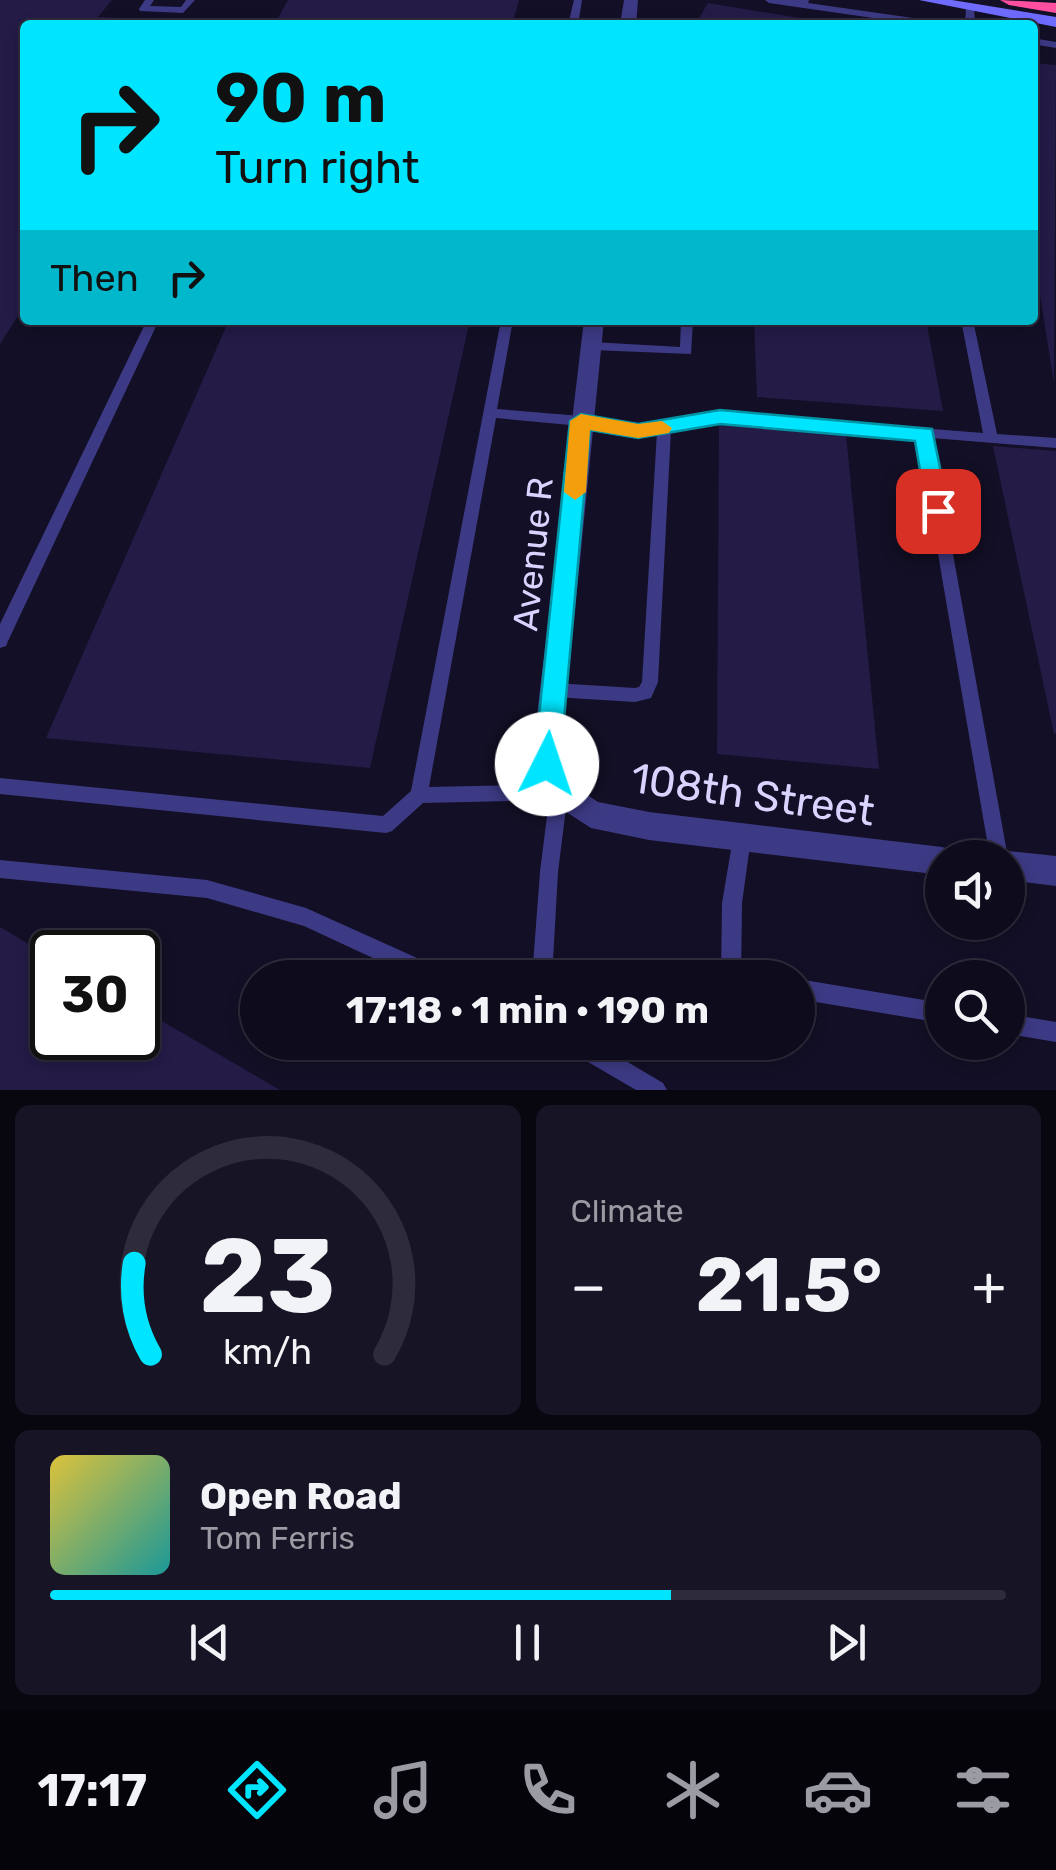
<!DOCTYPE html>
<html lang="en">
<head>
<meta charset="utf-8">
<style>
  :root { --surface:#0e0b1c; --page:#171425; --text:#f1f3f6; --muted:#9b9ba3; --line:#2e2b3b; --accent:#00e5ff }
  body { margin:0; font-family:Rubik,sans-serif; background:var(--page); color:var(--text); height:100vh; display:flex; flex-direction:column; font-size:38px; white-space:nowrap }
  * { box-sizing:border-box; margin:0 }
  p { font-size:32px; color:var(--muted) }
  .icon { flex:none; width:55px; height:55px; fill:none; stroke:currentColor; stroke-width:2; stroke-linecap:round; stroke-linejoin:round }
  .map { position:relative; height:1090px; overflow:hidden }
  .panel { display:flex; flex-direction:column; gap:15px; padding:15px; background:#08060f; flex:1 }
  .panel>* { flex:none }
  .banner { position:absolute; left:20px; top:20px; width:1018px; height:305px; border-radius:10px; box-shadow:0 5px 15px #0003,0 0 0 2px var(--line); background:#00e5ff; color:#111; overflow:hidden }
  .fabs { position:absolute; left:925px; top:840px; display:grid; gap:20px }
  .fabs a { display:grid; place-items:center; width:100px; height:100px; border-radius:50%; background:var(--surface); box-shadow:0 5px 15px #0003,0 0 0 2px var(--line); font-size:50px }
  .speed { position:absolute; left:30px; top:930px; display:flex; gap:20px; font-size:50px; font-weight:700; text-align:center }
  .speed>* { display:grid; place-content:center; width:130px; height:130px; border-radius:50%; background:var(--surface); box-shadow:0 5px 15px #0003,0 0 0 2px var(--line); line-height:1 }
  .speed .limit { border:5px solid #111; border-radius:15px; background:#fff; color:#111 }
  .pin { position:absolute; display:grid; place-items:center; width:85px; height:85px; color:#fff; margin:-42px; border-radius:20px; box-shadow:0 5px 15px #0006 }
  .me { position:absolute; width:110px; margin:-55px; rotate:4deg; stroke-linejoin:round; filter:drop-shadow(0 0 8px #0008) }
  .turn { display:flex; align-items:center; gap:35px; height:210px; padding:0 30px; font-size:45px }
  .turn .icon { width:130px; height:130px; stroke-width:2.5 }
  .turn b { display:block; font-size:70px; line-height:85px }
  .then { display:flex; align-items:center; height:95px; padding:0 30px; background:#0003; gap:20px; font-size:38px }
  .big { font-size:75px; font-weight:700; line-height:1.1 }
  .panel .tile { flex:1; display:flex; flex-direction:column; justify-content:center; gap:15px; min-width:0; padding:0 35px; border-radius:15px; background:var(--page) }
  .panel .dial { align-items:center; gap:0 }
  .dial svg { height:260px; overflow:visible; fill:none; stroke:var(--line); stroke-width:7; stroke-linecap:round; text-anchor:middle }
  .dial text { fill:var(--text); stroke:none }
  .song { display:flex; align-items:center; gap:30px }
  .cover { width:120px; height:120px; border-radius:15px; background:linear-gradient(135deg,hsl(50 70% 55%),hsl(180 70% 35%)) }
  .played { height:10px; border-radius:5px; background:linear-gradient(90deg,var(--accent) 65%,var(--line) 65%) }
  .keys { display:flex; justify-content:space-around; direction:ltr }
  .heat { display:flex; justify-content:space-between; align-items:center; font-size:55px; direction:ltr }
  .panel .tiles { flex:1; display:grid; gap:15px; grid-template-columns:1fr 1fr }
  .tile:last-child { grid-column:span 2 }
  .trip { position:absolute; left:240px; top:960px; width:575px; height:100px; border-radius:50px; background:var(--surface); box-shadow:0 5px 15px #0003,0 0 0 2px var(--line); font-weight:700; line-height:100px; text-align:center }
  .menu { display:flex; height:160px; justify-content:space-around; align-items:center; background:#06040b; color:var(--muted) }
  .menu .icon { width:70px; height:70px }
  .menu .current { color:var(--accent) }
  .menu b { font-size:45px; color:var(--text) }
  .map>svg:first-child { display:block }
  .building { fill:#241b47 }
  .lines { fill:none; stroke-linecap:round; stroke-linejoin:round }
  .lane { fill:#3d3a85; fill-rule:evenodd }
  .street { fill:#3d3a85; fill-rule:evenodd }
  .secondary { fill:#6f6bff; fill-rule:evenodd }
  .highway { fill:#ff4fa3; fill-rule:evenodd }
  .route { fill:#00e5ff; stroke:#0095a6; stroke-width:2.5 }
  .slow { fill:#f59e0b }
  .labels { text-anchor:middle; stroke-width:10; stroke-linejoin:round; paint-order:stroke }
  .street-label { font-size:35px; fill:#d9d4ff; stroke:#130f26 }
  .near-street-label { font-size:42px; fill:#d9d4ff; stroke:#130f26 }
</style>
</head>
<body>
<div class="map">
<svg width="1056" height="1090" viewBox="0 0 1056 1090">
  <rect width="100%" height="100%" fill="#130f26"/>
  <!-- building -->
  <g class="building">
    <polygon points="0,0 112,0 98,17 193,22 193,25 25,25 25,305 0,344"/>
    <polygon points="288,0 519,0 512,25 274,25"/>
    <polygon points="708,3 830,23 829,25 695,25"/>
    <polygon points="1032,63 1056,65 1054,383 1032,246"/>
    <polygon points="229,320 470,320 370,768 46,738"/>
    <polygon points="754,320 926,320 943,411 757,397"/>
    <polygon points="719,425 846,435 879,769 717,754"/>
    <polygon points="993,446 1056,451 1056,733 1054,734"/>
    <polygon points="0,927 52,958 52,1038 138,1038 138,1007 280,1090 0,1090"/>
  </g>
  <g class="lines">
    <!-- lane -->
    <g class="lane">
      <polygon points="145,0 154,0 150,6 181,7 186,0 195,0 183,13 140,11 139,9"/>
      <polygon points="574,0 582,0 578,25 568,25"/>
      <polygon points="765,0 809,0 808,3 941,22 946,25 922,25 769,3"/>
      <polygon points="970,4 974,7 975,25 965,25 966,7"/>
      <polygon points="1032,38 1056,42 1056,48 1032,44"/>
      <polygon points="147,320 159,320 8,641 6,646 0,648 0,624"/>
      <polygon points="501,320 513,320 497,409 581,416 638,426 719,412 983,433 961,320 973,320 997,434 1056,438 1056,448 932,438 1008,858 1008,860 1008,858 990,858 918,437 719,422 671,430 658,682 651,698 635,702 554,697 548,695 546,690 548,685 554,683 635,688 639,687 642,682 657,432 638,436 581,426 496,418 429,787 559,784 565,786 568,792 558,872 552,978 532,978 540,872 549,800 423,803 392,831 386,833 0,794 0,778 383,816 411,791"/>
      <polygon points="681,320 693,320 691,354 592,350 586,346 592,342 680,347"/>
      <polygon points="742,830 748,832 751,838 742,903 741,978 721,978 722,903 733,838 736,832"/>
      <polygon points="0,860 207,880 306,908 446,971 449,978 416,978 304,926 207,898 0,878"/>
      <polygon points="798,979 942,1003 942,1023 798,999"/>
      <polygon points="1008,1014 1056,1022 1056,1042 1008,1034"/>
      <polygon points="563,1042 594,1042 663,1083 667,1090 636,1090 566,1049"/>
    </g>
    <!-- street -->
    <g class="street">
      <polygon points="624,0 638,0 636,25 620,25"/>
      <polygon points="584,320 604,320 562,740 562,764 570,783 598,802 649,812 942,847 953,851 956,858 942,858 942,875 649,840 591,828 549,801 532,764 534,740"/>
      <polygon points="1008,851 1056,856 1056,886 1008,880 1008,858 996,858"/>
    </g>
    <!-- secondary -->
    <polygon class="secondary" points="919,0 952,0 1056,17 1056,27"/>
    <!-- highway -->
    <polygon class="highway" points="1000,0 1056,3 1056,13 1009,5"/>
  </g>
  <!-- route -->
  <polygon class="route" points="720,410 932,429 949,511 938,519 927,511 915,441 720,424 638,438 590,430 560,764 557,772 547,776 538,772 534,764 570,421 581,414 638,424"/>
  <!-- slow -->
  <polygon class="slow" points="581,414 638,424 662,421 672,428 669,433 638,438 590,430 586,492 575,500 564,492 570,421"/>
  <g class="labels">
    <!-- street labels -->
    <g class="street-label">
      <text transform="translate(533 554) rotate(-84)" y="12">Avenue R</text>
    </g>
    <!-- near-street labels -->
    <g class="near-street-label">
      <text transform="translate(753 794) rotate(8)" y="15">108th Street</text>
    </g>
  </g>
</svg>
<div class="fabs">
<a><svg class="icon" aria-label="sound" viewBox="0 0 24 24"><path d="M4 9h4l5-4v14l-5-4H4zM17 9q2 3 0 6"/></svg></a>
<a><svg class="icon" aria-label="search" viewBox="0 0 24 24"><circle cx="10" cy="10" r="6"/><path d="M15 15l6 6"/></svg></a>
</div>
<div class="speed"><div class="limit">30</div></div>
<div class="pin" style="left:938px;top:511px;background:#d93025"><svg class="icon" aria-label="arrive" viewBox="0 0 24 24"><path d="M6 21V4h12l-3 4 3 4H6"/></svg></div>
<svg class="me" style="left:547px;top:764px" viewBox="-20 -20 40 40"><circle r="19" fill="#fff"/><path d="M0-13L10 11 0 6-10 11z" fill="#00e5ff"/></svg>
<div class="trip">17:18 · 1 min · 190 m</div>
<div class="banner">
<div class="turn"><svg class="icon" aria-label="right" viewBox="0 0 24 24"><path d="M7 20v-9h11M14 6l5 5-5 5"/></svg><div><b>90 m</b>Turn right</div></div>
<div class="then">Then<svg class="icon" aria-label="right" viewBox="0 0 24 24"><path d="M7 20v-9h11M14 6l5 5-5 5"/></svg></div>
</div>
</div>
<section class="panel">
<div class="tiles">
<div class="tile dial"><svg viewBox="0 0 100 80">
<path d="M14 69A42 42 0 1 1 86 69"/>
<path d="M14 69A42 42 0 0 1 9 41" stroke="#00e5ff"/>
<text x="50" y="56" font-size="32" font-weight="700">23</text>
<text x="50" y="72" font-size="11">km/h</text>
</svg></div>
<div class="tile"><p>Climate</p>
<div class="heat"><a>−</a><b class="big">21.5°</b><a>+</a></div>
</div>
<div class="tile">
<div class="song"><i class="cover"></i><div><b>Open Road</b><p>Tom Ferris</p></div></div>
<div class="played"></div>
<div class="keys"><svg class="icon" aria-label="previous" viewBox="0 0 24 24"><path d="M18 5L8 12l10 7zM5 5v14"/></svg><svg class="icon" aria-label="pause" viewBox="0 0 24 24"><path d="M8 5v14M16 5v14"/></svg><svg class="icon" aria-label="next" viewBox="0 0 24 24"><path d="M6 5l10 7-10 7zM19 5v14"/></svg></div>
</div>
</div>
</section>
<nav class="menu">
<b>17:17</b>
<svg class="icon current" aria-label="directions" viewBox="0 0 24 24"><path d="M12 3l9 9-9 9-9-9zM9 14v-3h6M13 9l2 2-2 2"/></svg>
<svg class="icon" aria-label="music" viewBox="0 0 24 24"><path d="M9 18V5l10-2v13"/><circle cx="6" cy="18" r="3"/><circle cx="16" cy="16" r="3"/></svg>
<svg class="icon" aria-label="phone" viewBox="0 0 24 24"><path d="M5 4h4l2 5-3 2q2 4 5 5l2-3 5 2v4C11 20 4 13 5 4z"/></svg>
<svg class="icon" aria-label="climate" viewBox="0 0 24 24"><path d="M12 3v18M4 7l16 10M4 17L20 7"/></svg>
<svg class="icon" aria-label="car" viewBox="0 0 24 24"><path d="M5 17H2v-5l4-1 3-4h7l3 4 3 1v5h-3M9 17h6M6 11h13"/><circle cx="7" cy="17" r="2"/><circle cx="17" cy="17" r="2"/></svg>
<svg class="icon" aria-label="filters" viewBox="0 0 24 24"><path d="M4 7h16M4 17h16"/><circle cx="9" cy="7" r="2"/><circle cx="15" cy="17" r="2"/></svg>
</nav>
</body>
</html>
